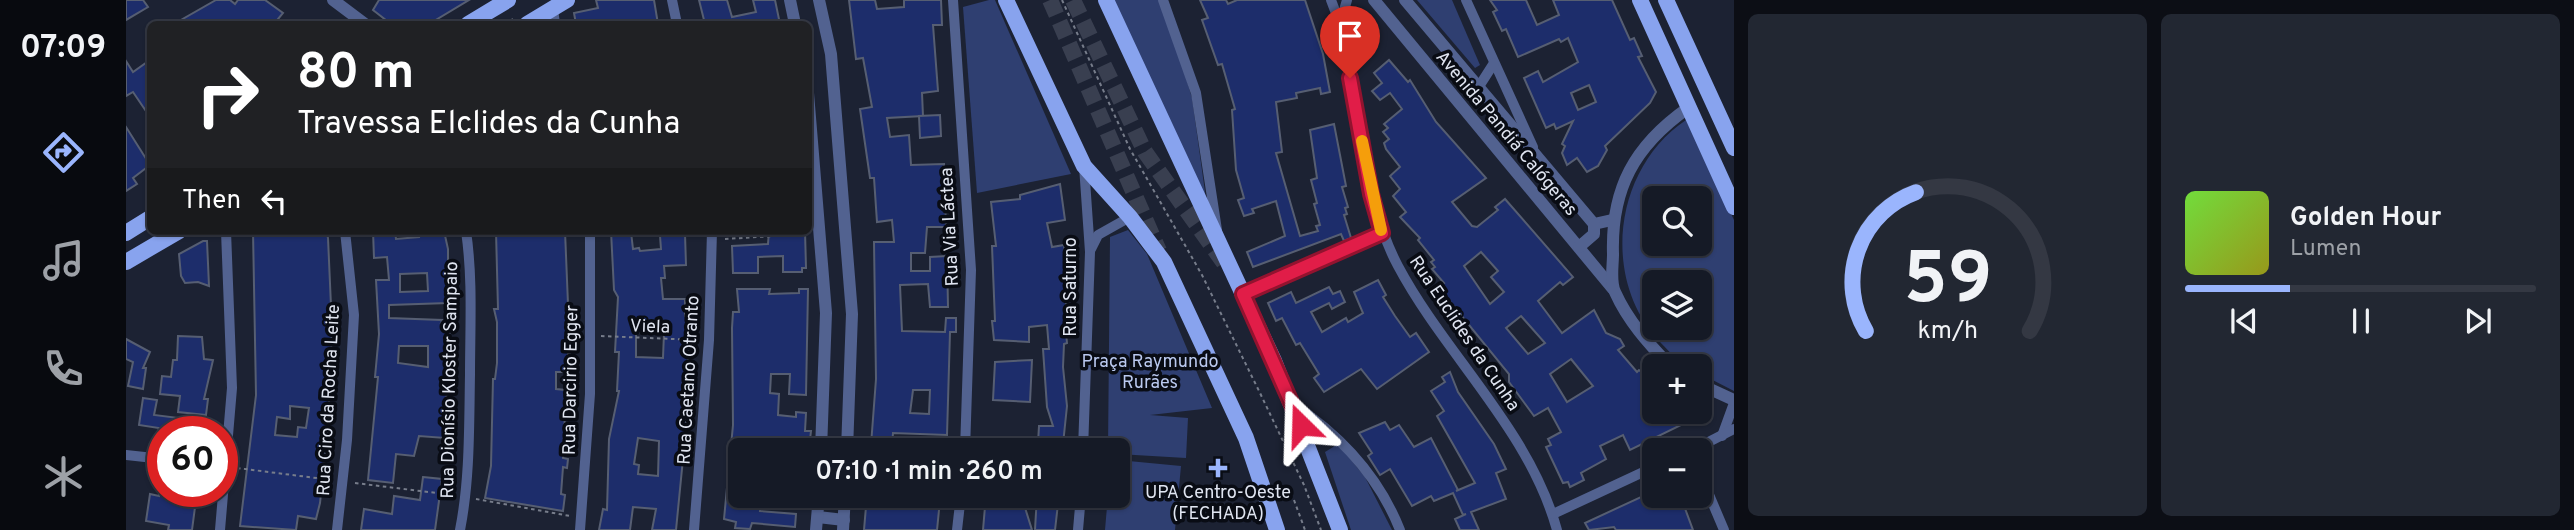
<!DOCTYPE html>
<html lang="en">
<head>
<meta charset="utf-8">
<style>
  :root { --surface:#151a26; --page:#222732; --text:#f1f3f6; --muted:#9da1a7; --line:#343843; --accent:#9ab5fd }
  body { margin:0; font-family:Overpass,sans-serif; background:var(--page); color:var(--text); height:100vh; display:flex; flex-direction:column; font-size:26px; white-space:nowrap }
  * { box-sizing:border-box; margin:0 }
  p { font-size:23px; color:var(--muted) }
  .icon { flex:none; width:38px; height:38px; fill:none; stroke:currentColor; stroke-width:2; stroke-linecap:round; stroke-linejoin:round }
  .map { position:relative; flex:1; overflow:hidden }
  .details { display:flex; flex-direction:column; gap:14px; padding:14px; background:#0c0e15; width:840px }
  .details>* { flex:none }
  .guide { position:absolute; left:21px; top:21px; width:665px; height:214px; border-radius:10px; box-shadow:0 2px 5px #0004,0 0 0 2px var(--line); background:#202124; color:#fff; overflow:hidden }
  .buttons { position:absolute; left:1516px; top:186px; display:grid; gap:14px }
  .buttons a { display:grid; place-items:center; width:70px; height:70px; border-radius:10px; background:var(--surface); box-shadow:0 2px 5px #0004,0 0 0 2px var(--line); font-size:35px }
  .speed { position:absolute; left:21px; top:416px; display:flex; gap:14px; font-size:35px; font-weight:700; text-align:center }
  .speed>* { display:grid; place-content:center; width:91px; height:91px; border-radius:50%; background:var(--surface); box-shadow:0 2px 5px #0004,0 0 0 2px var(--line); line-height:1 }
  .speed .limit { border:10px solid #d22; background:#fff; color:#111 }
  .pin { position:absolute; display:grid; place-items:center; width:60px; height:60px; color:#fff; margin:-72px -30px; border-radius:50% 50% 50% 0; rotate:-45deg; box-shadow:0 0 7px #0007 }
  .pin .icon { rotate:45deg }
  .me { position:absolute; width:77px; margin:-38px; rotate:338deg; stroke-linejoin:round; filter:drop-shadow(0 0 5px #0008) }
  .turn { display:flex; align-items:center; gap:24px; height:147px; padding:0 35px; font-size:32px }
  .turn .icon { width:91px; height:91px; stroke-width:2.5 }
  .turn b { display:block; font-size:49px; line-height:60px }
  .then { display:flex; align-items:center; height:66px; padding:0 35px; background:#0003; gap:14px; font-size:26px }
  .details .tile { flex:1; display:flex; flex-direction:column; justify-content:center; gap:10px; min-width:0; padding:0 24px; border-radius:10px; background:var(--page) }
  .details .dial { align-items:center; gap:0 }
  .dial svg { height:182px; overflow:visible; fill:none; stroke:var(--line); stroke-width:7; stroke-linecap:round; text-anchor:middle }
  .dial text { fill:var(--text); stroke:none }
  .song { display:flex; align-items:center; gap:21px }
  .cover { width:84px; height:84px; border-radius:10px; background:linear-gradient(135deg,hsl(100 70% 55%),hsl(60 70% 35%)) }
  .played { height:7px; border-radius:4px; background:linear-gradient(90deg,var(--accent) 30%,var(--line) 30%) }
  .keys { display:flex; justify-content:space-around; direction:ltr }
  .details .tiles { flex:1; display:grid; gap:14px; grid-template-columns:repeat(2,1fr) }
  .trip { position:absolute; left:602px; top:438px; width:402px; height:70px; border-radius:10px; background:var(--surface); box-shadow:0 2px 5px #0004,0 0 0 2px var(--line); font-weight:600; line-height:70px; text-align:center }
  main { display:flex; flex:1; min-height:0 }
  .dock { display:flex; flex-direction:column; width:126px; justify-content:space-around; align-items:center; background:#080a0f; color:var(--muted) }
  .dock .icon { width:49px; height:49px }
  .dock .current { color:var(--accent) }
  .dock b { font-size:32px; color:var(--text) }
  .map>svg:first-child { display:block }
  .green { fill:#2f3f71; fill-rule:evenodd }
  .building { fill:#1d2d6b; stroke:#565e72; stroke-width:2; fill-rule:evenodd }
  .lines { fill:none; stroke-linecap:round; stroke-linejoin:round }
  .primary-tunnel { stroke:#393f50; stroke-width:16; stroke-dasharray:16 8; stroke-linecap:butt }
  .path { stroke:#777d8b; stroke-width:2; stroke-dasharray:3.5 3.5; stroke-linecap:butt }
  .minor { stroke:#526290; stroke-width:10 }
  .tertiary { stroke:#526290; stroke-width:12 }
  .primary { stroke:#88a3ee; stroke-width:16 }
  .route-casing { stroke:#92132f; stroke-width:18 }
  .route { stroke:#e11d48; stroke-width:12 }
  .slow { stroke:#f59e0b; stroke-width:12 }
  .poi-dot { fill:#9ab5fd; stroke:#090c14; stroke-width:2.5 }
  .labels { text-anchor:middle; stroke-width:7; stroke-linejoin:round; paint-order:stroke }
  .street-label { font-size:18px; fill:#e0e5f1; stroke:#090c14 }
  .park-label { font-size:18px; fill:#bac9ef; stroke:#090c14 }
  .poi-label { font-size:18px; fill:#e0e5f1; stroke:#090c14 }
</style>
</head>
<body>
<main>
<nav class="dock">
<b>07:09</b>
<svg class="icon current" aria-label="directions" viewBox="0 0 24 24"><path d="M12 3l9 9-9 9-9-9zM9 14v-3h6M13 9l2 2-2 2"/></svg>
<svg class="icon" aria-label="music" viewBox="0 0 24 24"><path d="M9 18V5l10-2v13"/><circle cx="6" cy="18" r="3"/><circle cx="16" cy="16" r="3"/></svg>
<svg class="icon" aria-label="phone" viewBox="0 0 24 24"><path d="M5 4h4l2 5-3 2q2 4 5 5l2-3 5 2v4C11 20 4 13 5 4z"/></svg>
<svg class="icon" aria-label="climate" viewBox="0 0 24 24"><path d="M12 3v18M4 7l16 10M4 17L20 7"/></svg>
</nav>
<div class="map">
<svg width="1608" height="530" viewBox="0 0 1608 530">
  <rect width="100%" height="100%" fill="#1c2233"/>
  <!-- green -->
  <g class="green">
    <polygon points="863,0 869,0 945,174 851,193 837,7"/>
    <polygon points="985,0 1034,0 1041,13 1066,98 1083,221"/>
    <polygon points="1291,0 1326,0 1354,65 1349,68"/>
    <path d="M1560 120 1608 220V391L1573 373V366C1554 366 1547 355 1534 342 1474 279 1488 168 1560 120ZM1528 198H1573V243H1528ZM1528 282H1573V327H1528Z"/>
    <polygon points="1002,230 1021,254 1086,408 1024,415 1062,418 1060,458 992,454 992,450 982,450 984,237"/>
    <polygon points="1212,444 1239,477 1266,530 1225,530 1199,452"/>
    <polygon points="992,460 1055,466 1049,530 979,530 982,495 992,495"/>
  </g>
  <!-- building -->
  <g class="building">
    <polygon points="0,0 17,0 22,7 0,20"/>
    <polygon points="90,0 104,0 109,4 112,0 139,0 157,13 148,24 48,24"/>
    <polygon points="253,0 343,0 303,24 265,24 247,10"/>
    <polygon points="470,0 528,0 532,24 450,24 448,13 472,8"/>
    <polygon points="573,0 601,0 606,17 630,12 627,0 649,0 654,24 579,24"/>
    <path d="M723 0H749L751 9 778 7V0H815L816 25H807L812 91 796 93 797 116 761 118 764 137 783 135 785 165 818 164 820 227H801L799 253H785V271H804V257L821 256 822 307H804L802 284 774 285 776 331 819 332 820 318H830V332H824L821 435 767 433 766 446 745 445 750 379 748 242H768L766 220 751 222 748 178H744L734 109 746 107 737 58 730 59ZM787 390H804L803 414 784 413Z"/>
    <polygon points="1074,0 1100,0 1102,4 1111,0 1179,0 1197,54 1204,92 1195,94 1194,88 1170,93 1171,98 1150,102 1156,152 1150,153 1174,236 1192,231 1190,226 1194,225 1188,204 1191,203 1185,180 1191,178 1184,130 1208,124 1220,186 1216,187 1222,207 1219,208 1221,214 1218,215 1225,238 1218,241 1215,234 1127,267 1121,252 1159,236 1150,201 1126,209 1128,213 1118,216 1112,200 1118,198 1110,170 1106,110 1109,109 1096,64 1092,65 1076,20 1082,18"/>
    <path d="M1364 0H1400L1411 25 1433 15 1427 0H1486L1504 40 1508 38 1516 56 1512 57 1530 92 1524 103 1479 146 1481 150 1472 166 1461 172 1451 158 1441 165 1436 153 1439 146 1436 144 1447 121 1430 129 1428 124 1420 128 1398 78 1412 71 1417 82 1452 62 1442 38 1435 42 1433 39 1392 57 1380 29 1376 31 1367 12 1371 10ZM1463 85 1470 102 1452 110 1445 93Z"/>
    <polygon points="24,60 24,117 7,92 0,96 0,61 7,72"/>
    <path d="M1263 60 1282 82 1284 80 1310 122 1360 178 1326 202 1346 226 1351 227 1372 210 1369 207 1379 199 1447 277 1437 285 1434 282 1412 301 1436 333 1468 310 1480 333 1494 339 1498 346 1492 350 1511 372 1513 370 1528 383V411H1578L1576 418 1568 424 1565 420 1504 450 1497 435 1474 446 1480 459 1455 473 1458 480 1444 487 1442 482 1437 483 1420 447 1425 445 1422 439 1435 432 1422 408 1408 416 1383 382V374L1312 287 1318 283 1306 269 1309 267 1305 262 1308 260 1292 240 1294 238 1274 217 1280 212 1267 196 1274 189 1264 176 1274 167 1260 149 1258 143 1263 139 1257 132 1262 128 1258 124 1276 109 1264 93 1254 100 1246 91 1256 83 1248 73ZM1355 252 1372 271 1365 277 1378 292 1364 304 1338 266ZM1395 316 1419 343 1402 354 1380 328ZM1445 359 1467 386 1441 402 1424 374Z"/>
    <polygon points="814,115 815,136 794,138 793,116"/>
    <polygon points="0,127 24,165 7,178 11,184 0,191"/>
    <polygon points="934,184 939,220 921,223 926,247 938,245 942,283 940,305 943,322 939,323 941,343 938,344 937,367 941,406 937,444 912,443 913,426 927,426 921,407 917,349 923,349 921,325 903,327 903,342 868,340 866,321 869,321 866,246 870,246 865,202 894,199 894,195"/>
    <path d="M127 231H200L202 238 206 329 202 427 194 503 190 519 172 516 170 530 114 526 130 395ZM164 406 183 408 180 428 172 427 171 437 149 435 151 417 164 419Z"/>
    <path d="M247 231H269L270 239 293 237 292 231H318L322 249V303L263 305V318L316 320 315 323 324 324 320 407 325 408 319 438 293 436 288 456 270 454 267 483 242 480 252 377H249L253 334 250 280H263L261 257 248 258ZM301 273 302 291 274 292V274ZM273 346H302V367L272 363Z"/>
    <polygon points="370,231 439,231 444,353 442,353 442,372 430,372 430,389 440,390 437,458 442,459 441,468 437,467 435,494 439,495 437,511 359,498 365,466 367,379 369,379 371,363 371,322 368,309 372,309"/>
    <path d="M485 231 505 232 507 249 513 248 514 251 535 249 534 236 559 234 560 265 538 266 539 278H535L537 299H559V316H562V376H557L556 411H560V428L550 530H526L530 509 507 507 504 530H473L477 509 481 510 483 439 493 391H491L493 352H489L492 297 488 290ZM510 332 538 333 537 358 510 357ZM512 438 533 441 532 476 512 474 513 465 508 464Z"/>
    <polygon points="643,231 679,231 680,268 676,268 676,272 657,272 657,256 632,257 632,273 607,273 606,246 642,244"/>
    <polygon points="77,241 81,241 83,286 72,282 59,283 55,276 53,254"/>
    <polygon points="1252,280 1260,295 1257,297 1269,316 1284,337 1290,333 1303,352 1251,389 1235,369 1198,392 1188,378 1193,374 1174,343 1170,345 1156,318 1150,321 1142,303 1165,292 1170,303 1203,287 1207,294 1214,291 1219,302 1206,309 1203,303 1185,312 1196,332 1220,318 1222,322 1237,313 1228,292"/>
    <polygon points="611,289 644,289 643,294 673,293 673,289 682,289 680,395 663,394 664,374 645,374 644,393 653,394 652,415 670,417 670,412 680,413 679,431 685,431 683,448 614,450 614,495 636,495 634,511 670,514 669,527 626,523 624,529 609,528 610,522 598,519 607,425 606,328 607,312 613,312"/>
    <polygon points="52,336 76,337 78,359 87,360 78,399 82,399 80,415 52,412 54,396 34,394 36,376 45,377 47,360 51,360"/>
    <polygon points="0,339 24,352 17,368 20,368 17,389 2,386 7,362 0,359"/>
    <polygon points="906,360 904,402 867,400 869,362"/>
    <polygon points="1324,372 1332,392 1368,444 1380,469 1370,473 1380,499 1345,512 1353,530 1334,530 1329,519 1340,514 1337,515 1327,493 1308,501 1305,496 1286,506 1264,469 1254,475 1242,456 1246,453 1233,433 1259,422 1264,430 1273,425 1288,447 1305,438 1332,490 1330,491 1349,483 1311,416 1318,411 1305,391 1319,382 1316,377"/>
    <polygon points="17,398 31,400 28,415 53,418 51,430 32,432 33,428 13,425"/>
    <polygon points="297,477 316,479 309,530 235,530 238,509 266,514 268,496 294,500"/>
    <polygon points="1528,491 1528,495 1554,495 1567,530 1490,530 1488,527 1463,530 1459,523"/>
    <polygon points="33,492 71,492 66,530 42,530 43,525 20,521 24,494 33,496"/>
    <polygon points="741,495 814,500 811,530 738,530"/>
    <polygon points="860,495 895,495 906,530 857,530"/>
    <polygon points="911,495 933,495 929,530 909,530"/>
  </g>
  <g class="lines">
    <!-- primary-tunnel -->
    <g class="primary-tunnel">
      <polyline points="924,0 1033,251"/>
      <polyline points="947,0 1019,152 1098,263"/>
    </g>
    <!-- path -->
    <g class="path">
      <polyline points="936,0 1004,149 1076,275 1134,393 1178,485 1195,530"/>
      <polyline points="378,24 387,19"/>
      <polyline points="599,239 680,234"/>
      <polyline points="475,336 571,340"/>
      <polyline points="111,468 206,480"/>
      <polyline points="229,483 327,495"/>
      <polyline points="350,499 444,516"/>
      <polyline points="1168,500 1179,530"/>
    </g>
    <!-- minor -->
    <g class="minor">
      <polyline points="546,0 551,24"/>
      <polyline points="827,0 845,270 839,450"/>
      <polyline points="1037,0 1070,93 1091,230"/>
      <path d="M1205 0 1214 24C1220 57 1227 90 1233 123 1242 173 1248 221 1272 266 1320 356 1403 429 1431 530"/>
      <polyline points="1340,0 1407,147"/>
      <polyline points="427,9 429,24"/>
      <polyline points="1214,24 1221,0"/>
      <polyline points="1352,88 1368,63"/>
      <polyline points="965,249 972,235 1004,217"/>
      <polyline points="1117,294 1256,233"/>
      <path d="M1167 404C1214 435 1253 477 1274 530"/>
      <polyline points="1596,436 1608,403"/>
      <polyline points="957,450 964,252 958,166"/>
      <polyline points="1567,450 1608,429"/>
      <polyline points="0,455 37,459"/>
      <polyline points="1573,471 1598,530"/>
      <polyline points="1427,514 1528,467"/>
      <polyline points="94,530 106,388 100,231"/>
      <polyline points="211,530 221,440 228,315 219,231"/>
      <path d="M334 530C344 479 343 427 344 375 344 327 347 279 340 231"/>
      <polyline points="454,530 464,394 464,231"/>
      <polyline points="568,530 583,340 586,231"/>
      <polyline points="831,530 835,495"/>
      <polyline points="952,530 955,495"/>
    </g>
    <!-- tertiary -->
    <g class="tertiary">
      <polyline points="207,0 239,24"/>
      <polyline points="664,0 669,24"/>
      <polyline points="693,0 705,54 726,314 721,450"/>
      <polyline points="1248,0 1487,289"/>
      <polyline points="1279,0 1468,224 1486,220"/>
      <polyline points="682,93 700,313 695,450"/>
      <polyline points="1453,247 1468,234 1468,224"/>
      <path d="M1544 366C1522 343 1502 321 1489 292 1484 282 1487 266 1487 254 1485 189 1508 146 1562 108"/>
      <polyline points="1573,384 1608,400"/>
      <polyline points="692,517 718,520"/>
      <polyline points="690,530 693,495"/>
      <polyline points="717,530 719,495"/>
    </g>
    <!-- primary -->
    <g class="primary">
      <polyline points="880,0 958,166 1004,217 1038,262 1120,438 1151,530"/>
      <polyline points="980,0 1148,361 1214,530"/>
      <polyline points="1514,0 1608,207"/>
      <polyline points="1540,0 1608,148"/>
      <polyline points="342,24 382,0"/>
      <polyline points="401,24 441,0"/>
      <polyline points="0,233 24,218"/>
      <polyline points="0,262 53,231"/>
    </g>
  </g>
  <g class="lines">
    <defs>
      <polyline id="route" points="1175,425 1117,294 1256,233 1245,194 1224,78"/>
    </defs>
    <!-- route casing -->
    <use href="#route" class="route-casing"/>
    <!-- route -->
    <use href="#route" class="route"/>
    <!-- slow -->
    <polyline class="slow" points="1236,141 1255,230"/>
  </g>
  <!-- markers -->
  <path class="poi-dot" d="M1088.5 457.5h7v7h7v7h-7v7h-7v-7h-7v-7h7z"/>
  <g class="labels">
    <!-- street labels -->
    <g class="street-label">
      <text transform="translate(1381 133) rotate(50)" y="6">Avenida Pandiá Calógeras</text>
      <text transform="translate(823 227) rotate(-93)" y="6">Rua Via Láctea</text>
      <text transform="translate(944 287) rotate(-90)" y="6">Rua Saturno</text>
      <text transform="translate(524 326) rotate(2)" y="6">Viela</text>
      <text transform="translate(1339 333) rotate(56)" y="6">Rua Euclides da Cunha</text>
      <text transform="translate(323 380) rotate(-89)" y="6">Rua Dionísio Kloster Sampaio</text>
      <text transform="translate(444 380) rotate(-89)" y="6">Rua Darcirio Egger</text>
      <text transform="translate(562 380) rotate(-87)" y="6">Rua Caetano Otranto</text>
      <text transform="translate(202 400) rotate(-87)" y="6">Rua Ciro da Rocha Leite</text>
    </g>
    <!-- park labels -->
    <g class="park-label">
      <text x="1024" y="367">Praça Raymundo<tspan x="1024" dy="21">Rurães</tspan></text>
    </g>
    <!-- poi labels -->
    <g class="poi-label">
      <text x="1092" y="498">UPA Centro-Oeste<tspan x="1092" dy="21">(FECHADA)</tspan></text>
    </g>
  </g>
</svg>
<div class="buttons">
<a><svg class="icon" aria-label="search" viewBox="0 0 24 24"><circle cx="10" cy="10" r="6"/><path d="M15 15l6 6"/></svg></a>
<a><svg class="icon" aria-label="layers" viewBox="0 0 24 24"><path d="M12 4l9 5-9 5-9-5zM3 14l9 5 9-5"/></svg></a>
<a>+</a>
<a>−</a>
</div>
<div class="speed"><div class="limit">60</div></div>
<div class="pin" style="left:1224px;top:78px;background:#d93025"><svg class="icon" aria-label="arrive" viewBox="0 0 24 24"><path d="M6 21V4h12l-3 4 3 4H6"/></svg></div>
<svg class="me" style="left:1175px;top:425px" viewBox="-20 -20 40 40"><path d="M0-17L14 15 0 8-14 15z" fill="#e11d48" stroke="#fff" stroke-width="4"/></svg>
<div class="trip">07:10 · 1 min · 260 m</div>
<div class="guide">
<div class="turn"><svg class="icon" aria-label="right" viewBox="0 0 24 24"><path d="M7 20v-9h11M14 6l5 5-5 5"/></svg><div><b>80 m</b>Travessa Elclides da Cunha</div></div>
<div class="then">Then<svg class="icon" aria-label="left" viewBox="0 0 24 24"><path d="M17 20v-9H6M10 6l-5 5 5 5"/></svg></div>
</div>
</div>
<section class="details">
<div class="tiles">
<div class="tile dial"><svg viewBox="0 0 100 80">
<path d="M14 69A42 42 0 1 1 86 69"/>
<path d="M14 69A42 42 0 0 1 36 8" stroke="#9ab5fd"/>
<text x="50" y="56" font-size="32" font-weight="700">59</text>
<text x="50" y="72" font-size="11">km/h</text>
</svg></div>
<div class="tile">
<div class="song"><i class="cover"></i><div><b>Golden Hour</b><p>Lumen</p></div></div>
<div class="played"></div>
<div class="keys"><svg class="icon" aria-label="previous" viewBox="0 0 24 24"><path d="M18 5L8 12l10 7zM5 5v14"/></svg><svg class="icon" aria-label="pause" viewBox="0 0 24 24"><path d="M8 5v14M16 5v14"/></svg><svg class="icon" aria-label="next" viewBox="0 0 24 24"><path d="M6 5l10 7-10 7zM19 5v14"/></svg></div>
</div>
</div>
</section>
</main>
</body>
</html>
